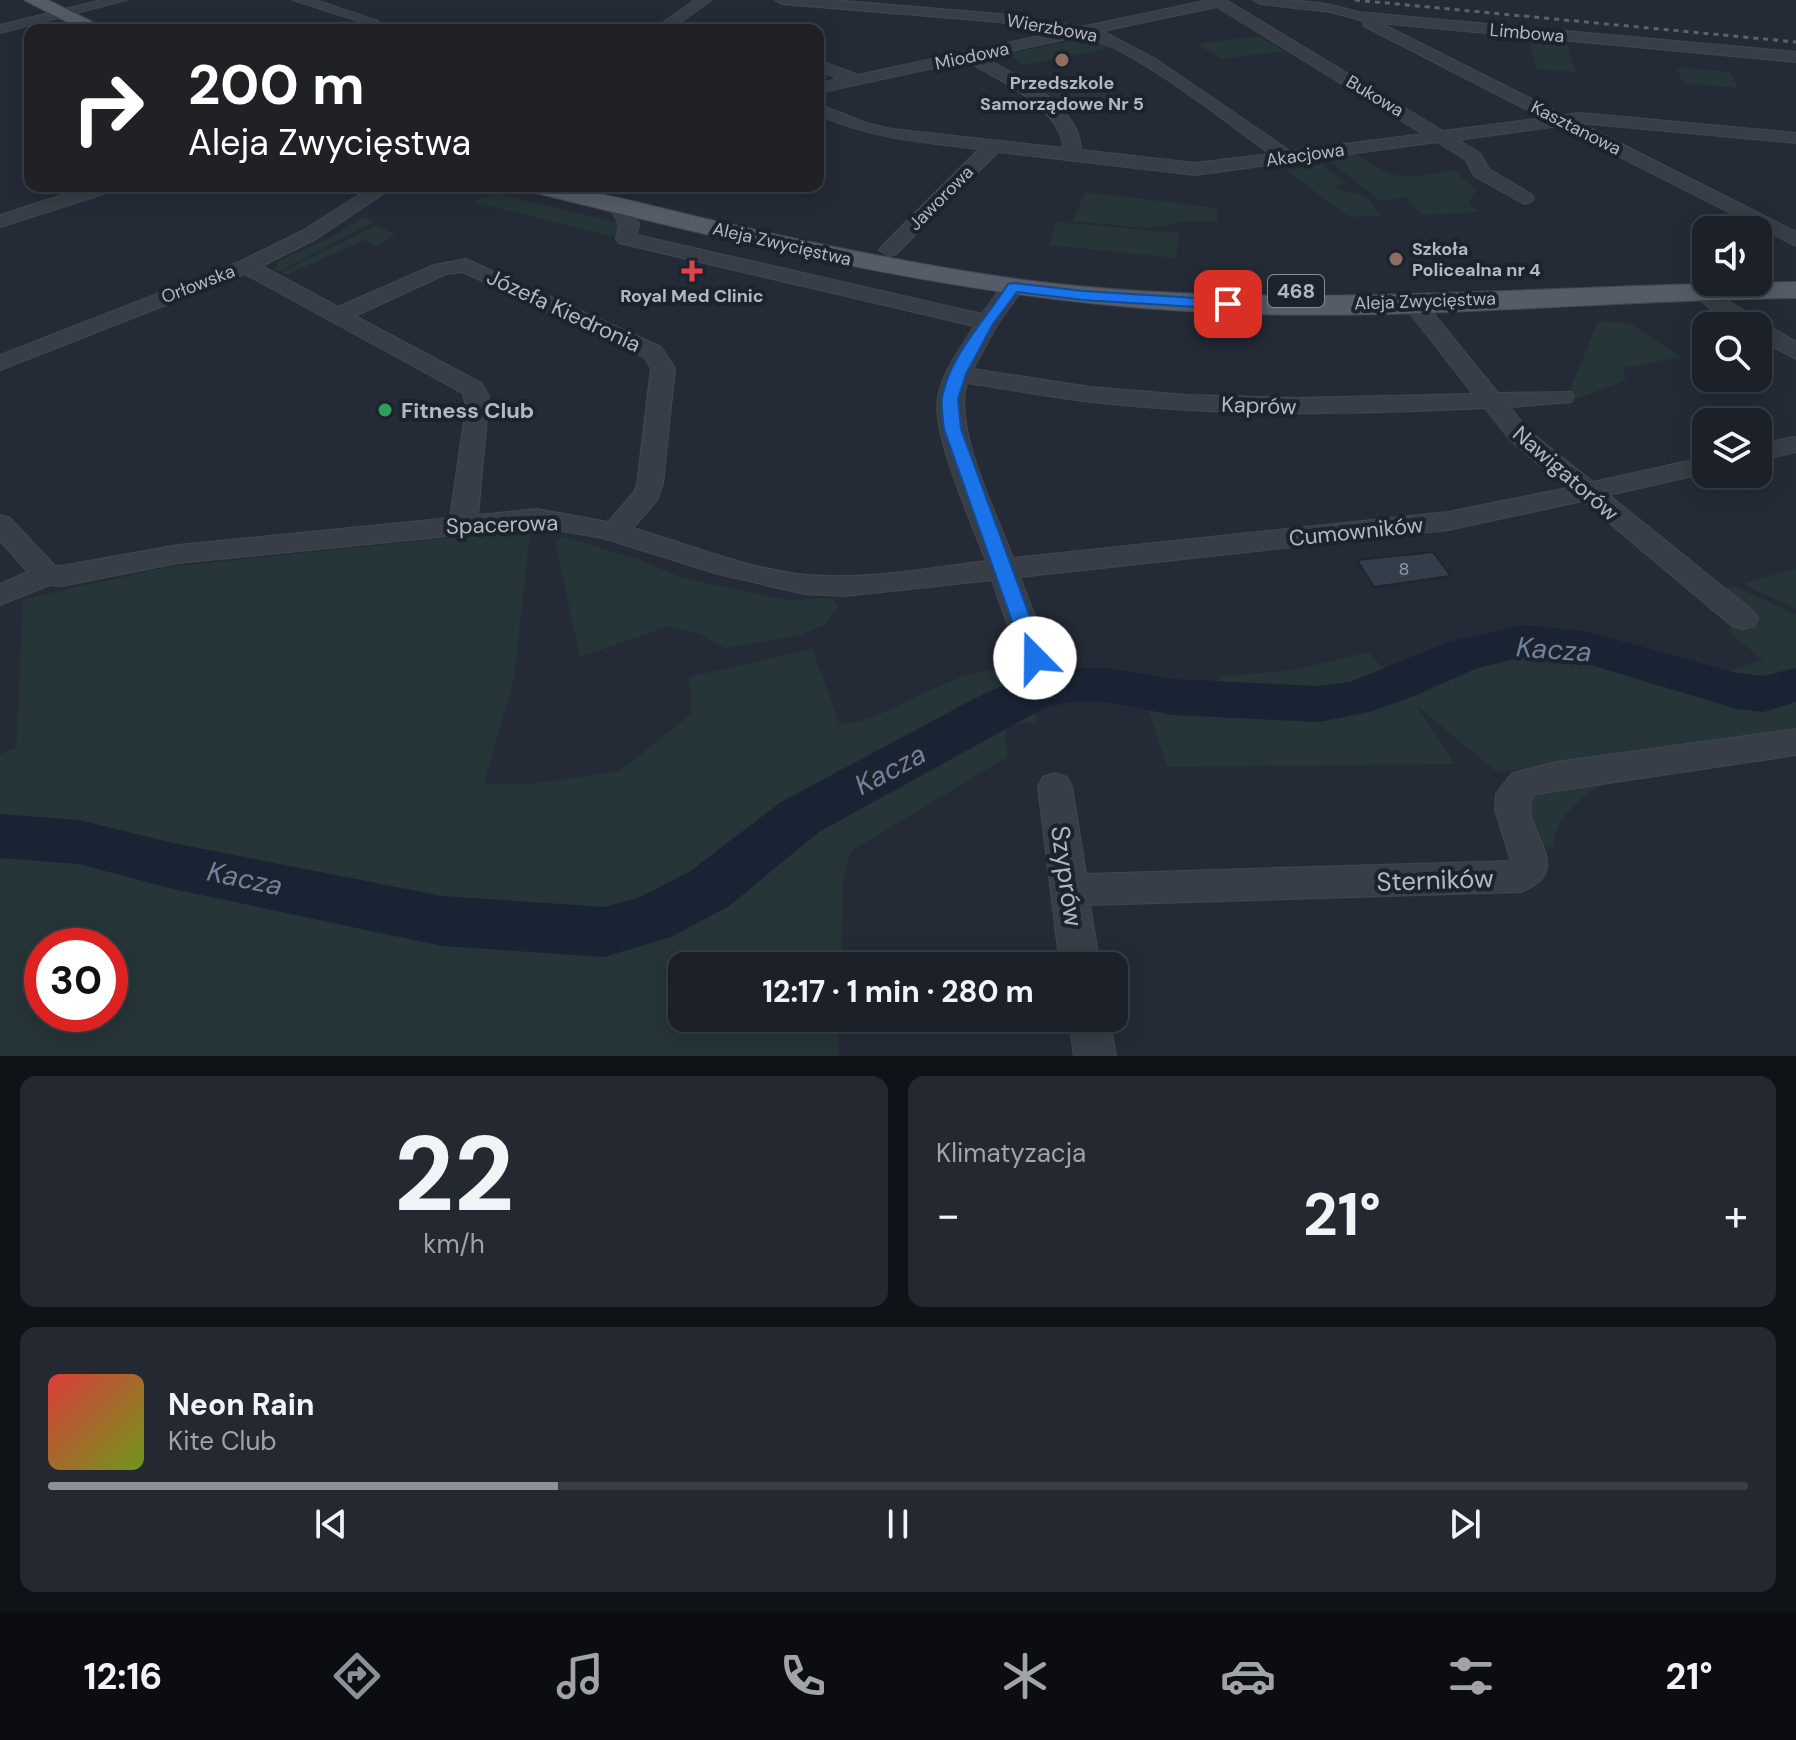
<!DOCTYPE html>
<html lang="pl">
<head>
<meta charset="utf-8">
<style>
  :root { --surface:#1b2029; --page:#242831; --text:#f1f3f6; --muted:#a0a3a8; --line:#393e46; --accent:#8c9099 }
  body { margin:0; font-family:"DM Sans",sans-serif; background:var(--page); color:var(--text); height:100vh; display:flex; flex-direction:column; font-size:30px; white-space:nowrap }
  * { box-sizing:border-box; margin:0 }
  p { font-size:26px; color:var(--muted) }
  .icon { flex:none; width:44px; height:44px; fill:none; stroke:currentColor; stroke-width:2; stroke-linecap:round; stroke-linejoin:round }
  .map { position:relative; height:1056px; overflow:hidden }
  .drawer { display:flex; flex-direction:column; gap:20px; padding:20px; background:#0f1217; flex:1 }
  .drawer>* { flex:none }
  .hud { position:absolute; left:24px; top:24px; width:800px; height:168px; border-radius:16px; box-shadow:0 4px 20px #0003,0 0 0 2px var(--line); background:#202124; color:#fff; overflow:hidden }
  .controls { position:absolute; left:1692px; top:216px; display:grid; gap:16px }
  .controls a { display:grid; place-items:center; width:80px; height:80px; border-radius:16px; background:var(--surface); box-shadow:0 4px 20px #0003,0 0 0 2px var(--line); font-size:40px }
  .speed { position:absolute; left:24px; top:928px; display:flex; gap:16px; font-size:40px; font-weight:700; text-align:center }
  .speed>* { display:grid; place-content:center; width:104px; height:104px; border-radius:50%; background:var(--surface); box-shadow:0 4px 20px #0003,0 0 0 2px var(--line); line-height:1 }
  .speed .limit { border:12px solid #d22; background:#fff; color:#111 }
  .pin { position:absolute; display:grid; place-items:center; width:68px; height:68px; color:#fff; margin:-34px; border-radius:16px; box-shadow:0 4px 12px #0006 }
  .me { position:absolute; width:88px; margin:-44px; rotate:338deg; stroke-linejoin:round; filter:drop-shadow(0 0 6px #0008) }
  .turn { display:flex; align-items:center; gap:28px; height:168px; padding:0 32px; font-size:36px }
  .turn .icon { width:104px; height:104px; stroke-width:2.5 }
  .turn b { display:block; font-size:56px; line-height:68px }
  .big { font-size:60px; font-weight:700; line-height:1.1 }
  .drawer .widget { flex:1; display:flex; flex-direction:column; justify-content:center; gap:12px; min-width:0; padding:0 28px; border-radius:16px; background:var(--page) }
  .drawer .dial { align-items:center; gap:0 }
  .dial b { font-size:104px; line-height:1 }
  .song { display:flex; align-items:center; gap:24px }
  .cover { width:96px; height:96px; border-radius:12px; background:linear-gradient(135deg,hsl(0 70% 55%),hsl(80 70% 35%)) }
  .played { height:8px; border-radius:4px; background:linear-gradient(90deg,var(--accent) 30%,var(--line) 30%) }
  .keys { display:flex; justify-content:space-around; direction:ltr }
  .heat { display:flex; justify-content:space-between; align-items:center; font-size:44px; direction:ltr }
  .drawer .tiles { flex:1; display:grid; gap:20px; grid-template-columns:1fr 1fr }
  .widget:last-child { grid-column:span 2 }
  .trip { position:absolute; left:668px; top:952px; width:460px; height:80px; border-radius:16px; background:var(--surface); box-shadow:0 4px 20px #0003,0 0 0 2px var(--line); font-weight:700; line-height:80px; text-align:center }
  .tabs { display:flex; height:128px; justify-content:space-around; align-items:center; background:#0b0d10; color:var(--muted) }
  .tabs .icon { width:56px; height:56px }
  .tabs .current { color:var(--accent) }
  .tabs b { font-size:36px; color:var(--text) }
  .map>svg:first-child { display:block }
  .green { fill:#263538; fill-rule:evenodd }
  .lines { fill:none; stroke-linecap:round; stroke-linejoin:round }
  .river { fill:#192333; fill-rule:evenodd }
  .building { fill:#343d4a; stroke:#1f252e; stroke-width:2 }
  .minor-casing { stroke:#404750; stroke-width:2 }
  .major-casing { stroke:#404750; stroke-width:2 }
  .minor { fill:#373e47; fill-rule:evenodd }
  .major { fill:#555c67; fill-rule:evenodd }
  .rail { stroke:#5a626e; stroke-width:3; stroke-dasharray:5 5; stroke-linecap:butt }
  .route { fill:#1a73e8; stroke:#114b97; stroke-width:2 }
  .education-dot { fill:#8d6e63; stroke:#1d232c; stroke-width:3 }
  .health-dot { fill:#e0444e; stroke:#1d232c; stroke-width:3 }
  .leisure-dot { fill:#2e9e5b; stroke:#1d232c; stroke-width:3 }
  .labels { text-anchor:middle; stroke-width:8; stroke-linejoin:round; paint-order:stroke }
  .far-street-label { font-size:18px; fill:#b2b8c3; stroke:#1d232c }
  .far-poi-label { font-size:18px; font-weight:bold; fill:#b2b8c3; stroke:#1d232c }
  .number-label { font-size:18px; fill:#9198a4 }
  .shield { fill:#1d232c; stroke:#858b96; stroke-width:2 }
  .shield-label { font-size:20px; font-weight:bold; fill:#b2b8c3 }
  .street-label { font-size:22px; fill:#b2b8c3; stroke:#1d232c }
  .poi-label { font-size:22px; font-weight:bold; fill:#b2b8c3; stroke:#1d232c; text-anchor:start }
  .near-street-label { font-size:26px; fill:#b2b8c3; stroke:#1d232c }
  .near-water-label { font-size:28px; font-style:italic; fill:#6f829e; stroke:#1d232c }
</style>
</head>
<body>
<div class="map">
<svg width="1796" height="1056" viewBox="0 0 1796 1056">
  <rect width="100%" height="100%" fill="#242b37"/>
  <!-- green -->
  <g class="green">
    <polygon points="1528,34 1565,38 1575,72 1536,69"/>
    <polygon points="1259,36 1284,51 1221,59 1197,44"/>
    <polygon points="1090,37 1111,48 1025,65 1005,54"/>
    <polygon points="1686,68 1730,72 1738,88 1683,83 1677,69"/>
    <polygon points="1093,80 1125,100 1058,109 1030,88"/>
    <path d="M1353 152C1399 184 1401 178 1454 170L1476 190 1468 204 1479 212 1421 215 1405 197 1380 201 1324 157Z"/>
    <path d="M1321 165 1345 182 1335 188C1360 199 1361 186 1381 216L1349 217 1286 170Z"/>
    <polygon points="1085,192 1217,208 1218,221 1186,221 1147,228 1073,221"/>
    <polygon points="495,193 619,223 616,234 610,236 473,202"/>
    <polygon points="363,217 374,222 278,272 274,270 280,260 328,239"/>
    <polygon points="1056,222 1179,233 1176,258 1049,245"/>
    <polygon points="376,225 396,235 376,246 365,240 286,275 282,272"/>
    <polygon points="1598,321 1629,323 1681,357 1623,368 1626,380 1576,399 1569,393"/>
    <path d="M496 533 504 537 530 534 514 678 484 784H532L620 771 691 714 689 677 812 649 840 725C894 718 937 677 991 670 1003 669 1021 680 1032 684L1037 722 1005 725 1007 757 851 851 843 879 841 966H682V1018H839L838 1056H0V754L16 748 23 599 168 567ZM42 946H110V1014H42Z"/>
    <polygon points="565,537 640,560 683,578 787,600 832,598 839,606 824,625 800,635 725,648 700,634 669,626 580,657 555,541"/>
    <polygon points="1796,568 1796,609 1743,584"/>
    <path d="M1736 587 1796 615V679C1768 687 1737 695 1712 676L1763 660 1726 630 1757 621 1728 596 1727 588Z"/>
    <polygon points="1368,652 1402,688 1525,653 1557,653 1663,681 1729,693 1741,699 1765,699 1796,691 1796,728 1497,772 1416,705 1455,764 1167,767 1149,711 1206,710 1219,677 1295,670"/>
    <path d="M1608 780C1585 794 1552 818 1554 847H1531L1523 824 1532 791Z"/>
  </g>
  <g class="lines">
    <!-- river -->
    <polygon class="river" points="1524,625 1588,632 1737,673 1763,676 1796,668 1796,702 1763,712 1737,709 1587,664 1524,657 1477,668 1414,696 1370,712 1318,722 1173,715 1106,702 1070,702 1044,708 819,832 729,906 671,937 604,957 442,946 173,889 79,864 0,858 0,814 79,820 173,843 442,896 604,907 638,898 689,872 781,802 987,692 1034,674 1070,668 1106,668 1173,679 1318,686 1350,682 1448,642"/>
  </g>
  <!-- building -->
  <polygon class="building" points="1433,552 1451,576 1374,587 1357,560"/>
  <g class="lines">
    <defs>
      <g id="minor">
        <polygon points="102,0 126,0 0,33 0,25"/>
        <polygon points="293,0 315,0 378,21 371,25"/>
        <polygon points="695,0 712,0 669,30 652,30"/>
        <path d="M775 0H833L1000 14 1081 27 1209 0H1226L1443 131 1543 118 1364 26 1363 21 1331 12 1260 4 1253 0C1289 0 1323 0 1357 12L1796 52V62L1380 23 1564 115 1581 113 1796 133V143L1580 123 1796 232V246L1559 126 1458 140 1480 153 1489 169 1531 194 1534 198 1531 202 1524 204 1474 176 1466 160 1437 142 1195 175 998 152 896 254 889 256 879 250 882 246 979 149C918 142 876 139 818 115V104L869 124 892 129 1063 148C1063 110 996 77 966 61L818 93V83L839 79 818 70V60L858 75 1058 32 1000 22 782 4ZM1217 7 1423 134 1290 151 1157 60 1102 31ZM1081 36C1129 44 1227 123 1270 154L1195 163 1081 150C1080 105 1017 76 983 57Z"/>
        <polygon points="90,186 118,186 116,190 0,227 0,215"/>
        <path d="M373 186H395L316 239 262 266 338 307 434 265 466 259 661 347 675 368 663 484 657 500 633 528C690 545 747 569 807 575 866 580 927 568 986 561 972 524 931 433 938 397 943 371 961 348 974 326L619 243 616 239 619 224 609 206 619 200 626 202 639 224 637 235 982 314 1005 282H1021L1024 287 997 325 973 369 1090 387 1188 395 1295 398 1473 394 1401 302 1404 297H1420L1498 393 1571 392 1574 397 1571 402 1510 407 1528 430 1593 482 1706 457V473L1609 495 1754 612 1758 619 1754 626 1743 629 1732 626 1583 501 1448 530 1020 577 1051 658 1046 666 1035 669 1024 666 1019 658 992 580 845 596 805 594 718 574 603 538 537 527 178 563 61 586 50 585 0 605V584L28 572 0 541V515L10 518 55 566H61L178 545 450 518 466 407 463 393 245 274 0 370V355L239 262 302 231ZM463 272 644 357 651 368 637 484 634 492 608 522 537 509 478 515 489 396 481 383 355 316 446 274ZM967 383C1016 390 1064 400 1112 404 1236 417 1361 414 1485 408L1510 440 1567 488 1448 512 1013 558C996 511 953 430 967 383Z"/>
        <polygon points="1704,285 1712,287 1728,301 1796,342 1796,359 1758,339 1758,326 1737,326 1712,311 1693,292"/>
        <polygon points="1793,437 1796,438 1796,452 1758,461 1758,445"/>
        <path d="M1796 729V755L1535 794C1512 824 1584 869 1520 892L1090 905 1100 966H1060L1038 787 1043 777 1055 773 1067 777 1072 787 1086 874 1511 861 1495 810 1496 794 1512 773 1557 762Z"/>
        <polygon points="1069,1018 1109,1018 1116,1056 1074,1056"/>
      </g>
      <g id="major">
        <polygon points="24,0 48,0 109,30 83,30"/>
        <path d="M525 186C591 186 655 208 720 222 821 245 922 266 1024 280 1281 313 1539 284 1796 282V298C1593 300 1388 324 1185 311 962 298 745 245 528 191Z"/>
      </g>
    </defs>
    <!-- minor casing -->
    <use href="#minor" class="minor-casing"/>
    <!-- major casing -->
    <use href="#major" class="major-casing"/>
    <!-- minor -->
    <use href="#minor" class="minor"/>
    <!-- major -->
    <use href="#major" class="major"/>
    <!-- rail -->
    <polyline class="rail" points="1355,0 1796,42"/>
  </g>
  <!-- route -->
  <path class="route" d="M1013 283 1083 291 1228 300 1235 304 1228 309 1083 300 1017 292 993 324 966 374 958 399 961 429 1045 658 1042 663H1028L1025 658 944 429C943 419 941 407 942 398 950 354 986 320 1008 284Z"/>
  <!-- markers -->
  <g class="education-dot">
    <circle cx="1062" cy="60" r="8"/>
    <circle cx="1396" cy="259" r="8"/>
  </g>
  <path class="health-dot" d="M688 259h8v8h8v8h-8v8h-8v-8h-8v-8h8z"/>
  <circle class="leisure-dot" cx="385" cy="410" r="8"/>
  <g class="labels">
    <!-- far-street labels -->
    <g class="far-street-label">
      <text transform="translate(1052 28) rotate(10)" y="6">Wierzbowa</text>
      <text transform="translate(1527 33) rotate(5)" y="6">Limbowa</text>
      <text transform="translate(972 56) rotate(-12)" y="6">Miodowa</text>
      <text transform="translate(1375 96) rotate(31)" y="6">Bukowa</text>
      <text transform="translate(1576 128) rotate(27)" y="6">Kasztanowa</text>
      <text transform="translate(1305 155) rotate(-8)" y="6">Akacjowa</text>
      <text transform="translate(941 198) rotate(-45)" y="6">Jaworowa</text>
      <text transform="translate(782 244) rotate(13)" y="6">Aleja Zwycięstwa</text>
      <text transform="translate(198 284) rotate(-21)" y="6">Orłowska</text>
      <text transform="translate(1425 301) rotate(-2)" y="6">Aleja Zwycięstwa</text>
    </g>
    <!-- far-poi labels -->
    <g class="far-poi-label">
      <text x="1062" y="89">Przedszkole<tspan x="1062" dy="21">Samorządowe Nr 5</tspan></text>
      <text x="1412" y="255" text-anchor="start">Szkoła<tspan x="1412" dy="21">Policealna nr 4</tspan></text>
      <text x="692" y="302">Royal Med Clinic</text>
    </g>
    <!-- number labels -->
    <g class="number-label">
      <text x="1404" y="575">8</text>
    </g>
    <!-- shield labels -->
    <rect class="shield" x="1268" y="275" width="56" height="32" rx="6"/>
    <g class="shield-label">
      <text x="1296" y="298">468</text>
    </g>
    <!-- street labels -->
    <g class="street-label">
      <text transform="translate(564 310) rotate(25)" y="8">Józefa Kiedronia</text>
      <text transform="translate(1259 405) rotate(2)" y="8">Kaprów</text>
      <text transform="translate(1566 473) rotate(41)" y="8">Nawigatorów</text>
      <text transform="translate(502 524) rotate(-2)" y="8">Spacerowa</text>
      <text transform="translate(1356 531) rotate(-6)" y="8">Cumowników</text>
    </g>
    <!-- poi labels -->
    <g class="poi-label">
      <text x="401" y="418">Fitness Club</text>
    </g>
    <!-- near-street labels -->
    <g class="near-street-label">
      <text transform="translate(1067 876) rotate(82)" y="9">Szyprów</text>
      <text transform="translate(1435 880) rotate(-2)" y="9">Sterników</text>
    </g>
    <!-- near-water labels -->
    <g class="near-water-label">
      <text transform="translate(1554 649) rotate(4)" y="10">Kacza</text>
      <text transform="translate(890 769) rotate(-28)" y="10">Kacza</text>
      <text transform="translate(245 878) rotate(12)" y="10">Kacza</text>
    </g>
  </g>
</svg>
<div class="controls">
<a><svg class="icon" aria-label="sound" viewBox="0 0 24 24"><path d="M4 9h4l5-4v14l-5-4H4zM17 9q2 3 0 6"/></svg></a>
<a><svg class="icon" aria-label="search" viewBox="0 0 24 24"><circle cx="10" cy="10" r="6"/><path d="M15 15l6 6"/></svg></a>
<a><svg class="icon" aria-label="layers" viewBox="0 0 24 24"><path d="M12 4l9 5-9 5-9-5zM3 14l9 5 9-5"/></svg></a>
</div>
<div class="speed"><div class="limit">30</div></div>
<div class="pin" style="left:1228px;top:304px;background:#d93025"><svg class="icon" aria-label="arrive" viewBox="0 0 24 24"><path d="M6 21V4h12l-3 4 3 4H6"/></svg></div>
<svg class="me" style="left:1035px;top:658px" viewBox="-20 -20 40 40"><circle r="19" fill="#fff"/><path d="M0-13L10 11 0 6-10 11z" fill="#1a73e8"/></svg>
<div class="trip">12:17 · 1 min · 280 m</div>
<div class="hud">
<div class="turn"><svg class="icon" aria-label="right" viewBox="0 0 24 24"><path d="M7 20v-9h11M14 6l5 5-5 5"/></svg><div><b>200 m</b>Aleja Zwycięstwa</div></div>
</div>
</div>
<section class="drawer">
<div class="tiles">
<div class="widget dial"><b>22</b><p>km/h</p></div>
<div class="widget"><p>Klimatyzacja</p>
<div class="heat"><a>−</a><b class="big">21°</b><a>+</a></div>
</div>
<div class="widget">
<div class="song"><i class="cover"></i><div><b>Neon Rain</b><p>Kite Club</p></div></div>
<div class="played"></div>
<div class="keys"><svg class="icon" aria-label="previous" viewBox="0 0 24 24"><path d="M18 5L8 12l10 7zM5 5v14"/></svg><svg class="icon" aria-label="pause" viewBox="0 0 24 24"><path d="M8 5v14M16 5v14"/></svg><svg class="icon" aria-label="next" viewBox="0 0 24 24"><path d="M6 5l10 7-10 7zM19 5v14"/></svg></div>
</div>
</div>
</section>
<nav class="tabs">
<b>12:16</b>
<svg class="icon current" aria-label="directions" viewBox="0 0 24 24"><path d="M12 3l9 9-9 9-9-9zM9 14v-3h6M13 9l2 2-2 2"/></svg>
<svg class="icon" aria-label="music" viewBox="0 0 24 24"><path d="M9 18V5l10-2v13"/><circle cx="6" cy="18" r="3"/><circle cx="16" cy="16" r="3"/></svg>
<svg class="icon" aria-label="phone" viewBox="0 0 24 24"><path d="M5 4h4l2 5-3 2q2 4 5 5l2-3 5 2v4C11 20 4 13 5 4z"/></svg>
<svg class="icon" aria-label="climate" viewBox="0 0 24 24"><path d="M12 3v18M4 7l16 10M4 17L20 7"/></svg>
<svg class="icon" aria-label="car" viewBox="0 0 24 24"><path d="M5 17H2v-5l4-1 3-4h7l3 4 3 1v5h-3M9 17h6M6 11h13"/><circle cx="7" cy="17" r="2"/><circle cx="17" cy="17" r="2"/></svg>
<svg class="icon" aria-label="filters" viewBox="0 0 24 24"><path d="M4 7h16M4 17h16"/><circle cx="9" cy="7" r="2"/><circle cx="15" cy="17" r="2"/></svg>
<b>21°</b>
</nav>
</body>
</html>
